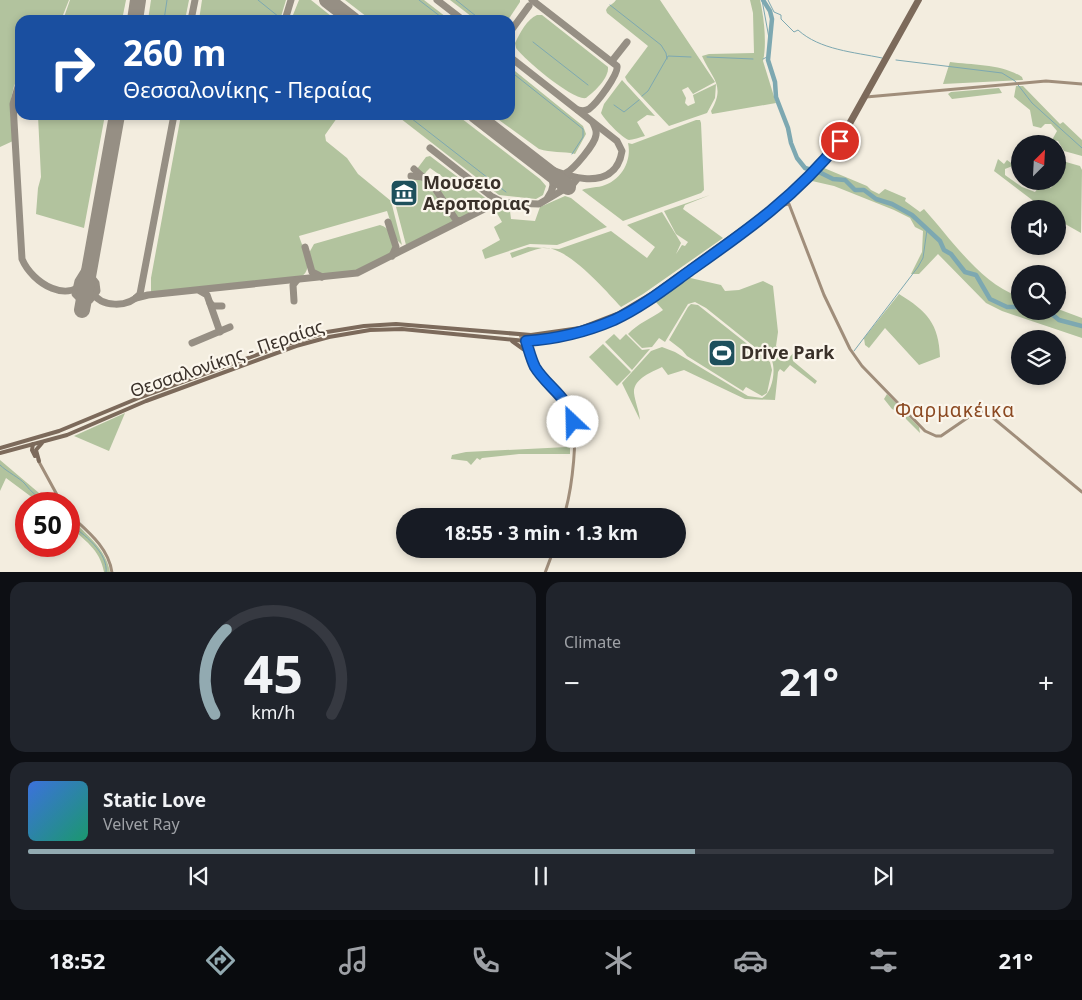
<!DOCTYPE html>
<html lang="en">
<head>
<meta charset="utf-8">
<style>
  :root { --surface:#171b24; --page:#20242c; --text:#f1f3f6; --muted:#9ea1a6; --line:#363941; --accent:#92aab1 }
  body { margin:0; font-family:"Noto Sans",sans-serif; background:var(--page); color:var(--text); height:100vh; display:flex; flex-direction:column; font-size:19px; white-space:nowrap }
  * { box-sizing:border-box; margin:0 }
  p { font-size:16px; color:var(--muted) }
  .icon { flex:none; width:28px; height:28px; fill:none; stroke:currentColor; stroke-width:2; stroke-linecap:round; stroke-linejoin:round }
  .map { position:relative; height:572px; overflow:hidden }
  .side { display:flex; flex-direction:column; gap:10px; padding:10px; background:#0d0f14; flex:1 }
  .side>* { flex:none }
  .banner { position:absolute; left:15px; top:15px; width:500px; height:105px; border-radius:15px; box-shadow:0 2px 8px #0003; background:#1a4fa0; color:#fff; overflow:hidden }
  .needle { width:32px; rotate:24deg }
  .tools { position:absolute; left:1011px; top:135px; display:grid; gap:10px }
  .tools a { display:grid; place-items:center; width:55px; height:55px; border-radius:50%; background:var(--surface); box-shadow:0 2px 8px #0003; font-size:25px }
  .speed { position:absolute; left:15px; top:492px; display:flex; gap:10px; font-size:25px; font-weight:700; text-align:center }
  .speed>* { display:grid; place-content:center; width:65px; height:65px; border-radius:50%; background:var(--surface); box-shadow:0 2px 8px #0003; line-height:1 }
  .speed .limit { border:8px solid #d22; background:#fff; color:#111 }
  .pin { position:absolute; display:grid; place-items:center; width:42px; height:42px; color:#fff; margin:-21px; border:2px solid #fff; border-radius:50%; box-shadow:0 1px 5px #0007 }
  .me { position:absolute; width:55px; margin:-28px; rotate:336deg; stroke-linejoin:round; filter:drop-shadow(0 0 4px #0008) }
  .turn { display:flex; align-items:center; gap:18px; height:105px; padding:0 25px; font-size:22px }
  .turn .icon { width:65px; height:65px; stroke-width:2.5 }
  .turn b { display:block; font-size:35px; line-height:42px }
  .big { font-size:38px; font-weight:700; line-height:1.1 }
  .side .widget { flex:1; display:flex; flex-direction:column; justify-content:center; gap:8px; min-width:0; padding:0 18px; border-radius:15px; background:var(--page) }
  .side .dial { align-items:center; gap:0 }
  .dial svg { height:130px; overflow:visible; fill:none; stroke:var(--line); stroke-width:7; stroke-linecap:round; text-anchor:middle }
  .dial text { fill:var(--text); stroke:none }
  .song { display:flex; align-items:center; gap:15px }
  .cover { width:60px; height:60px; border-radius:8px; background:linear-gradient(135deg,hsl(220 70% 55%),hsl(160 70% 35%)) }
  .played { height:5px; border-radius:2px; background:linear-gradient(90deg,var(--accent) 65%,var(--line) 65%) }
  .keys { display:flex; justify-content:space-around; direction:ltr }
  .heat { display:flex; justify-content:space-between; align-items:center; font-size:28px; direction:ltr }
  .side .tiles { flex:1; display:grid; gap:10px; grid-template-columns:1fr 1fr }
  .widget:last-child { grid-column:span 2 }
  .trip { position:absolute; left:396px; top:508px; width:290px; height:50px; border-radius:25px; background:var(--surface); box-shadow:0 2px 8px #0003; font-weight:700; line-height:50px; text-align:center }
  .tab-bar { display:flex; height:80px; justify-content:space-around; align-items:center; background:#090b0e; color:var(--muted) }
  .tab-bar .icon { width:35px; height:35px }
  .tab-bar .selected { color:var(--accent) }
  .tab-bar b { font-size:22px; color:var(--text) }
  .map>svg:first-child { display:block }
  .green { fill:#b2c39e }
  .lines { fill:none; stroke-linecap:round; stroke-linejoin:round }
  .stream { stroke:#7da8b1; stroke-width:1 }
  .river { stroke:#7da8b1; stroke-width:4.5 }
  .taxiway { stroke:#968f84; stroke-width:7 }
  .runway { stroke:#968f84; stroke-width:16 }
  .secondary { stroke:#a08e7b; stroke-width:3 }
  .primary { stroke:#7c6a5b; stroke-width:4 }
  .route-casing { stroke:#114b97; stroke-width:12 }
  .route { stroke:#1a73e8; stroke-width:9 }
  .labels { text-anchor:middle; stroke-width:4.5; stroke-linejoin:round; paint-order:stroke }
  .poi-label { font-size:18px; font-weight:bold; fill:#3a312a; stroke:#fbf6ec; text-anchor:start }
  .street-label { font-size:18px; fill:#3a312a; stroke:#fbf6ec }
  .neighbourhood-label { font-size:19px; letter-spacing:1px; fill:#8b4921; stroke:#fbf6ec }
</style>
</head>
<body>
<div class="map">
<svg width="1082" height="573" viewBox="0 0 1082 573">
  <rect width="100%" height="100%" fill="#f3eddf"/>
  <!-- green -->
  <g class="green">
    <polygon points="0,0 69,0 61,20 20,20 20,74 14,86 11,99 13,141 0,147"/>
    <polygon points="70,0 126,0 122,20 63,20"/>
    <polygon points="151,0 189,0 185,20 148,20"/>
    <polygon points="202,0 286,0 280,20 199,20"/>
    <polygon points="299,0 311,0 336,20 291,20"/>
    <polygon points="345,0 424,0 450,20 371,20"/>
    <polygon points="450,0 520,0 520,2 508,20 476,20"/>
    <path d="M616 0H660L715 82 693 94 688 87 682 90 686 98 685 103 688 106 695 103 693 95 716 84 715 98 707 113 669 126 627 81 625 77 648 46 607 13 606 10C609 4 613 5 616 0Z"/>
    <path d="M750 0H760C764 17 767 44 763 61L776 103 712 114 711 111C726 85 712 79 702 56L709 54 754 53 753 13Z"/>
    <path d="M537 15H542L608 67C609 78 595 91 586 98 573 101 525 60 516 48L515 43C520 33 527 19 537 15Z"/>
    <path d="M950 62C973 65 1002 64 1022 77L1023 80 943 84Z"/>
    <path d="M510 67 583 126 586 134 575 154C563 151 551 153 539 149L492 115H510Z"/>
    <path d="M622 80 655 116 647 115 637 122 645 136C641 137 632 140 629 140 622 138 604 119 601 113L604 104Z"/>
    <polygon points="1016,86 1023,86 1060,124 1063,122 1082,140 1082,156 1064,151 1058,141 1052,140 1057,131 1051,124 1045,124 1041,128 1033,126 1030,110 1014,97"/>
    <polygon points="999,88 1002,93 952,99 948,94 951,92"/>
    <polygon points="22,115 105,115 84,228 36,214 38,188 41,177 38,116"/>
    <path d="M181 115H334L337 118 325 135 326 141 347 158 358 174 391 201 402 245 396 239 387 211 299 236C303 249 315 268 301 277L151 292V278Z"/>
    <polygon points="396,115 457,115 540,179 546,186 543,195 536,199 499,195"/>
    <path d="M696 120H700L701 123 704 190 701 193 623 221 582 190C588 187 598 188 605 185 622 179 632 160 628 143L632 144Z"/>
    <polygon points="430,156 488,200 487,205 459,220 456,218 438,190 447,180 430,168 426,172 424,176 417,169 426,157"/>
    <polygon points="998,159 1004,164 1007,160 1011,163 1014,160 1015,165 1005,169 1005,175 1022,187 1035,192 1041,184 1051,188 1054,181 1058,181 1061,163 1066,162 1080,166 1082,170 1081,233 1058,220 1058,209 1044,209 994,171"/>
    <path d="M824 168 867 186 871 190 879 194 885 189 906 198 905 201 920 212 924 209C951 239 981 284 1020 297V311H1058V309L1082 318V338L1002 311 986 303 938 254 919 274H911L922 252 923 231 915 227 910 218 894 210 834 186 812 181Z"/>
    <path d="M412 178 421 179 429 185 428 189 432 188 442 200 440 204 441 206H445C450 210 453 216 452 223L406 245 395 203 400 195 405 198 412 189V184L408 180Z"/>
    <path d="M710 195 685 205 683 209 723 238 643 294 621 307C605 290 567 245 542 248 532 250 521 255 512 258L510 253 528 247 559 249 611 231 647 258 655 247 627 225 662 212 681 243 676 254 682 245 685 246 688 242 676 234 664 211Z"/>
    <polygon points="565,196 571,198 607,227 557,245 530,244 485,259 482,250 500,240 494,227 502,222 494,208 507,207 510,211 511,219 535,221 540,207"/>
    <path d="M380 225C390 227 392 238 394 247 388 266 329 282 314 270L309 253 314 244Z"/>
    <path d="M686 277 721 285 725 291 739 290 763 281 773 286 778 332 776 346 789 358 795 351 799 353 793 361 817 381 815 384 790 365 784 372 780 369 778 372 775 400 745 399 684 370 668 375 662 367C652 372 633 379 634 393 635 402 639 410 640 420L622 383 651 351 662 347 675 352 748 396 762 398C772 393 776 371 772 361L706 308 695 302 688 304 665 342 659 338 652 347 642 348 628 334C637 324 652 318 663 310L655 301Z"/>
    <path d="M899 294C927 311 939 324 940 357L919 365 885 328 869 348 865 345 864 338Z"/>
    <polygon points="691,304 698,305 770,362 772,370 767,393 762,396 746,387 743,391 687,356 682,350 669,340 688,307"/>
    <polygon points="614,334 620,340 626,334 642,350 650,349 632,370 605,342"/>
    <polygon points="603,344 631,372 617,386 589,357"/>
    <polygon points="887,394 919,427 920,433 900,413 892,409 884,399"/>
    <polygon points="125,413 109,451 74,436"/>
    <polygon points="567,447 570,448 570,454 519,454 482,458 480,460 477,458 471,465 467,461 451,459 452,455 466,452"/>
    <polygon points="0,460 52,504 41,504 6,478 0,491"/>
    <path d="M69 516C85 534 106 548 110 572H104C100 549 84 540 69 526Z"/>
  </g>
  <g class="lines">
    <!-- stream -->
    <g class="stream">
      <polyline points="258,0 279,17"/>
      <polyline points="419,0 445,20"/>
      <polyline points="456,0 481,20"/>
      <polyline points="762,0 769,38"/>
      <path d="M768 0 774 12 781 15V19L794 32 798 30C820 50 854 52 882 58"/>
      <polyline points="610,5 661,45 666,53 667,59"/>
      <polyline points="164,20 167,0"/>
      <polyline points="533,42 588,85"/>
      <polyline points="707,57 753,59"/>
      <polyline points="763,59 767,57"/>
      <polyline points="896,60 1002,73 1015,81 1032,103 1082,148"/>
      <polyline points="510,71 583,129 583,137 572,154"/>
      <polyline points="642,96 648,91 668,56 691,57"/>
      <polyline points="614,105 624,112 639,100"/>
      <polyline points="407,115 506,192"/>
      <polyline points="854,351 918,267 923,258 927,230"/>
      <path d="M0 465C7 472 20 478 25 484 31 492 38 497 46 504"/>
      <path d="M69 524C83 533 109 553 106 573"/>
    </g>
    <!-- river -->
    <g class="river">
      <polyline points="763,0 770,11 772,19 768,60 775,82 776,97 788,128 791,143 797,158 805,168 821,173 833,179 845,180 855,190 864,190 876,199 892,204 912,215 940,241 944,250 951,254 965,272 976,275 990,299 1007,307 1020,307"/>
      <polyline points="1035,311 1053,315 1059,320 1082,326"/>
    </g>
    <!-- taxiway -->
    <g class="taxiway">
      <polyline points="437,0 463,20"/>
      <path d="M532 0 617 66C619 74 597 103 589 109 586 111 582 111 578 110"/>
      <polyline points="191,20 195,0"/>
      <polyline points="285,20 291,0"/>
      <polyline points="510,32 529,6"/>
      <path d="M510 57 617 141 622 151C615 197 558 175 534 161"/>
      <polyline points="612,61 627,42"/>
      <path d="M20 80 13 104 22 259C32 283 70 307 88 277"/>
      <polyline points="430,148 491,196 504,203 539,204 573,184 577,179"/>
      <polyline points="414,169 434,187 456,220 460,221"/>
      <path d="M566 173C574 169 595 144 596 135 597 130 595 127 593 123"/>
      <polyline points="411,176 423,177"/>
      <path d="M548 197C554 189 555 181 549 173"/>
      <polyline points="388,222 396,247 392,256"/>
      <polyline points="305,247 312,272 322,277"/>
      <path d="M89 271C88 278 88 285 91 291 101 308 128 308 140 294L174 115"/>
      <polyline points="89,274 96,283 97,291 90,300 82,301 75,294 78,281 91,260"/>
      <polyline points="200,291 207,295 220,332"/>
      <polyline points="136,298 148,295 357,273 488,207 509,203"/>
      <polyline points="294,301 293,285 297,280"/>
      <polyline points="210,303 213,306 222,306"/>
      <polyline points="192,343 230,327"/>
    </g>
    <!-- runway -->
    <g class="runway">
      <polyline points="327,0 353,20"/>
      <polyline points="135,20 138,0"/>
      <polyline points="475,115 568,187"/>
      <polyline points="82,310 117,115"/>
    </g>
    <!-- secondary -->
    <g class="secondary">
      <polyline points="866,97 1046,81 1082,84"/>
      <polyline points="779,206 789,204 824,295 850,349 862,366 925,431 936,436 941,436 976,412 986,412 1082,492"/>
      <path d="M520 335C524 344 526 355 532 363 543 379 559 391 569 407 581 429 571 493 564 516"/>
      <polyline points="524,335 532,361"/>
      <polyline points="38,460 62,504"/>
      <path d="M69 514C86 530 109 547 112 573"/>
      <polyline points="545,573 554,549"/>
    </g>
    <!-- primary -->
    <g class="primary">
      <polyline points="512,341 526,351"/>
      <polyline points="33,444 32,450 35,456"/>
      <polyline points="0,448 59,431 141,397 284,345 327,332 364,326 396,324 531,335 580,328 619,313 651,294 751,222 778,201 816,166 846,127 917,0"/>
      <polyline points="0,453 67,435 146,401 296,346 329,337 370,330 402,329 526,341 573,334 622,316 657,295 764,217 819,167 846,133 920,0"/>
      <polyline points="39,461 36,450 42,443"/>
    </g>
  </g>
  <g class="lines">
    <defs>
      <path id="route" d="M573 422C570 398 547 387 535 367 531 359 529 350 526 341 557 339 586 332 614 320 642 307 666 288 691 270 745 232 799 194 840 141"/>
    </defs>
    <!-- route casing -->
    <use href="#route" class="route-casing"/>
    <!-- route -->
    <use href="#route" class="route"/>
  </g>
  <!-- icons -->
  <defs>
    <symbol id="museum-square" viewBox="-11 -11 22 22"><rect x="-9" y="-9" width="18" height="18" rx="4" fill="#1e505c" stroke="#fbf6ec"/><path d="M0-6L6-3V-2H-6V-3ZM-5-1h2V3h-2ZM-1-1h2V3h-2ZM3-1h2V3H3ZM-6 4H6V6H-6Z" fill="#fff"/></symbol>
    <symbol id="stadium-square" viewBox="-11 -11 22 22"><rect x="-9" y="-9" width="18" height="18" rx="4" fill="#1e505c" stroke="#fbf6ec"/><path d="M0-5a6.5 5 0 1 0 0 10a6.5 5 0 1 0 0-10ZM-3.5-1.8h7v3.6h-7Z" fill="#fff"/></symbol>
  </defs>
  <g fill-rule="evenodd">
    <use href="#museum-square" x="388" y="177" width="32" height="32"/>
    <use href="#stadium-square" x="706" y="337" width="32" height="32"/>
  </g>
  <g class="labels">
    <!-- poi labels -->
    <g class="poi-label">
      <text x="423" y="189">Μουσειο<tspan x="423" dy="21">Αεροποριας</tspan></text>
      <text x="741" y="359">Drive Park</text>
    </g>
    <!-- street labels -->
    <g class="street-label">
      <text transform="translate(227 359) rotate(-19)" y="6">Θεσσαλονίκης - Περαίας</text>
    </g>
    <!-- neighbourhood labels -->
    <g class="neighbourhood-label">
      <text x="955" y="417">Φαρμακέικα</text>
    </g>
  </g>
</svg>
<div class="tools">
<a><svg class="needle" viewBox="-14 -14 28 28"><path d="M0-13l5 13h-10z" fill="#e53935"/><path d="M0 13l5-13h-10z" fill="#9ea1a6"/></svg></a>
<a><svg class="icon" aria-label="sound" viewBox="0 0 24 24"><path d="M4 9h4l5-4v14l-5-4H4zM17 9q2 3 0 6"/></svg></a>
<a><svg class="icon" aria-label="search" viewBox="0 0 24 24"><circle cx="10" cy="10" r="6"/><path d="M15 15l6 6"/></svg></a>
<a><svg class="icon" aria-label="layers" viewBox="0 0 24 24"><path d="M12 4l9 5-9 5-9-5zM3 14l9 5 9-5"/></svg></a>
</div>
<div class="speed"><div class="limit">50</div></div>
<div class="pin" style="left:840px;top:141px;background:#d93025"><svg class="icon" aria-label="arrive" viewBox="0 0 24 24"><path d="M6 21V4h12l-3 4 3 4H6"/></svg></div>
<svg class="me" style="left:573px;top:422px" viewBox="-20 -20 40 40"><circle r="19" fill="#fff"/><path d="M0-13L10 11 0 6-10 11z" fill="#1a73e8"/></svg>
<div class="trip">18:55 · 3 min · 1.3 km</div>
<div class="banner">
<div class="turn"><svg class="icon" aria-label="right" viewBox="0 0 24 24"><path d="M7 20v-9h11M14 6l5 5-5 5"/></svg><div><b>260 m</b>Θεσσαλονίκης - Περαίας</div></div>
</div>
</div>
<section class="side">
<div class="tiles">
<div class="widget dial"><svg viewBox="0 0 100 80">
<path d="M14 69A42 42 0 1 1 86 69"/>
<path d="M14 69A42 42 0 0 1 21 17" stroke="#92aab1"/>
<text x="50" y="56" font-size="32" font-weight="700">45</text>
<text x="50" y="72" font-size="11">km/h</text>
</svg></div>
<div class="widget"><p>Climate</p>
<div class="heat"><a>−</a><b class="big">21°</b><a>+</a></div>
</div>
<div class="widget">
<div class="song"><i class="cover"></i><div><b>Static Love</b><p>Velvet Ray</p></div></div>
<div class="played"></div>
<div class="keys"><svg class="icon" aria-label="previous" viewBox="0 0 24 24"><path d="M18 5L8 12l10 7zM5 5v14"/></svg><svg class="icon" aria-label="pause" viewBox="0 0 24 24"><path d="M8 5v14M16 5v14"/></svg><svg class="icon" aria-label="next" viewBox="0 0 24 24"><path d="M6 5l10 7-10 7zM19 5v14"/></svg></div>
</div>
</div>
</section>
<nav class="tab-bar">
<b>18:52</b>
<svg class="icon selected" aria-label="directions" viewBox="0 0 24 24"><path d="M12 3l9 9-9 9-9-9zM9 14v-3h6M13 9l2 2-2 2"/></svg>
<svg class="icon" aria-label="music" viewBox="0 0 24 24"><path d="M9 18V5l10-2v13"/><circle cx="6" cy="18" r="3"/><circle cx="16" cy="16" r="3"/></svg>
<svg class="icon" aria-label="phone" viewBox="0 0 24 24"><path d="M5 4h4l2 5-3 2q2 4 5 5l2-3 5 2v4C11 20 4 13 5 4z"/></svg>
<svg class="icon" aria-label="climate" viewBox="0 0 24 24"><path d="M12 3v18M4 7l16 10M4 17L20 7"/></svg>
<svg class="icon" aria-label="car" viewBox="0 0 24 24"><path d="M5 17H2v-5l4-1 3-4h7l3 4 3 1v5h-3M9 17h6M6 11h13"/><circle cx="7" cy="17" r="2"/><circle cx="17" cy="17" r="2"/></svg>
<svg class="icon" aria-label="filters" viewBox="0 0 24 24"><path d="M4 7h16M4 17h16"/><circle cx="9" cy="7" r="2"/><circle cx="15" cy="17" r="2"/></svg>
<b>21°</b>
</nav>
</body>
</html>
